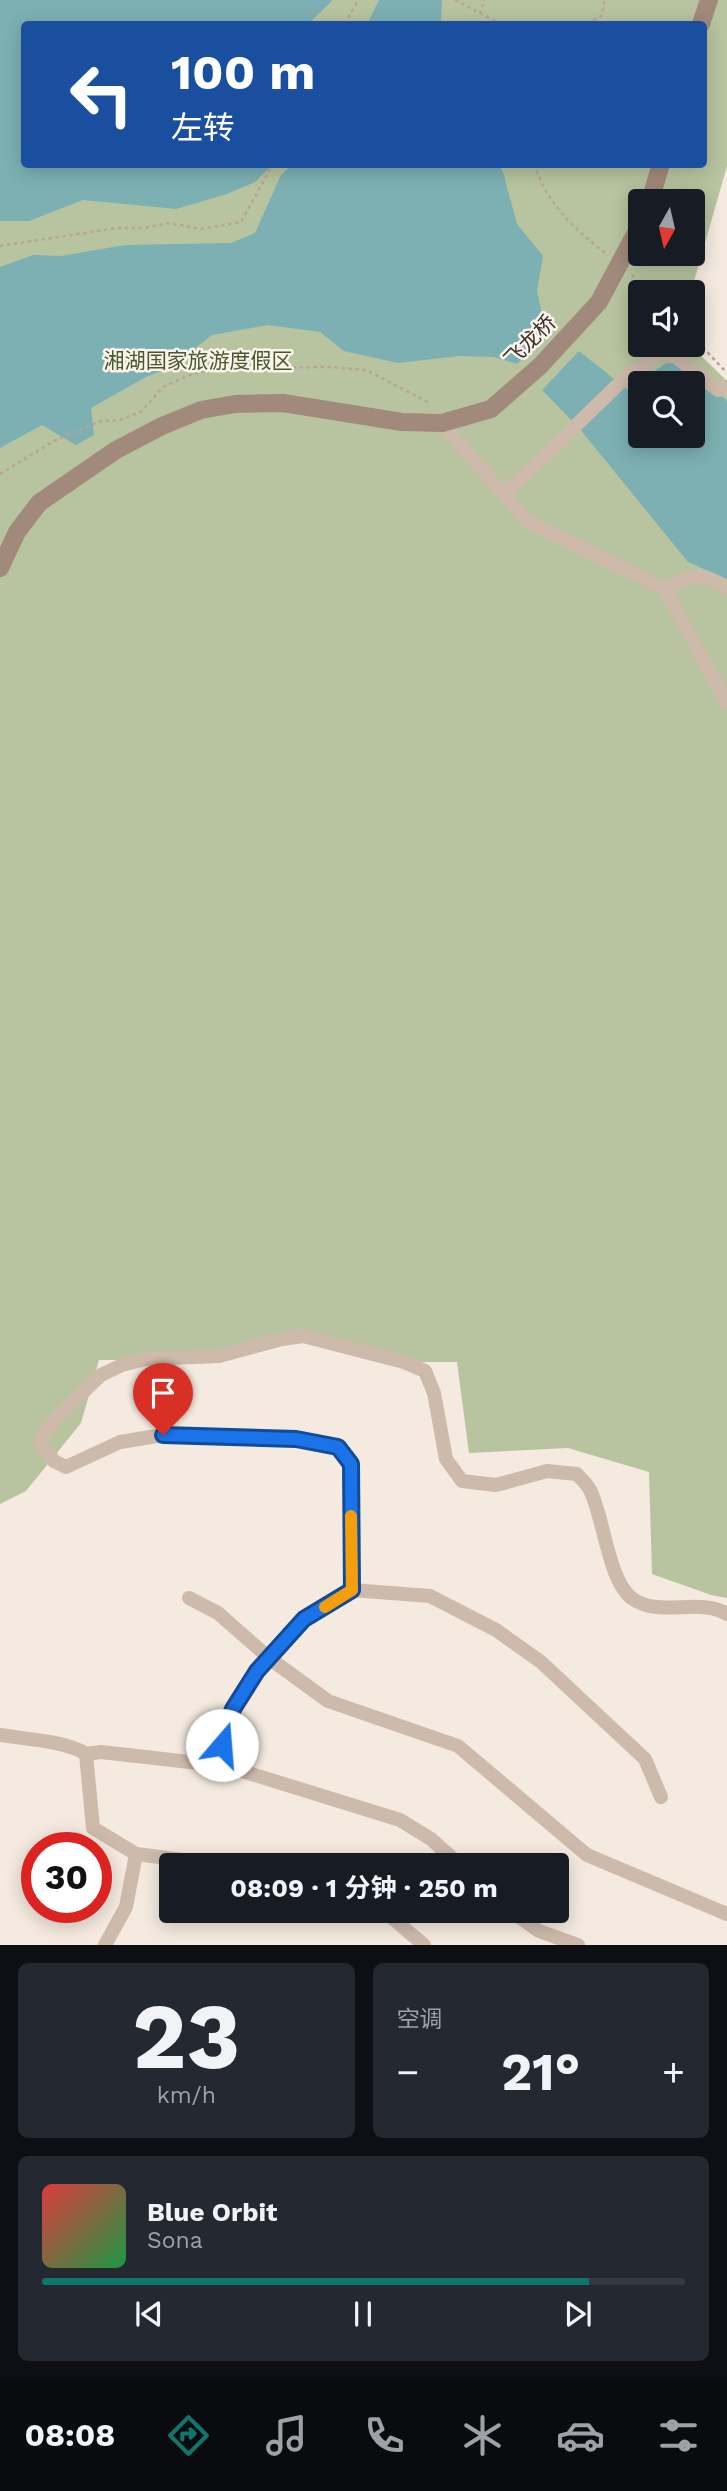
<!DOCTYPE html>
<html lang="zh">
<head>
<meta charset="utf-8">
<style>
  :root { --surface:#171b24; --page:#242831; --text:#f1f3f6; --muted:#9ea1a6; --line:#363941; --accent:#0f766e }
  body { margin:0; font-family:"Work Sans","Noto Sans SC",sans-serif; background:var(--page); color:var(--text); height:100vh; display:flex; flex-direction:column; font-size:26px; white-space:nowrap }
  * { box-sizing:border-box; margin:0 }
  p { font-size:23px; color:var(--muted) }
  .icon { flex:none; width:38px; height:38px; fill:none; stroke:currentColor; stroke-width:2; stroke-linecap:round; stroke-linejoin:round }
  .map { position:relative; height:1945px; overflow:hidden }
  .panel { display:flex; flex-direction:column; gap:18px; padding:18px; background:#0d0f14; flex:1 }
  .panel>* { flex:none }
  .guide { position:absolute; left:21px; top:21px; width:686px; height:147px; border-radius:7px; box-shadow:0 4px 18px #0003; background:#1a4fa0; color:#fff; overflow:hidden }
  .needle { width:46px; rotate:188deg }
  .fabs { position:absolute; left:628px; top:189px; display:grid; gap:14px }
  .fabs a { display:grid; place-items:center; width:77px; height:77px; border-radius:7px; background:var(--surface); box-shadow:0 4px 18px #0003; font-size:35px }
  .speed { position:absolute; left:21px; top:1832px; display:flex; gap:14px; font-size:35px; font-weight:700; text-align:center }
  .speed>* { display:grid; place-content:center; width:91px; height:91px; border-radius:50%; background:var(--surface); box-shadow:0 4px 18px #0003; line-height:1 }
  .speed .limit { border:10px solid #d22; background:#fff; color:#111 }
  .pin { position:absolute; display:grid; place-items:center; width:60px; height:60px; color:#fff; margin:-72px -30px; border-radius:50% 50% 50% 0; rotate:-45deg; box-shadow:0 0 7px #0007 }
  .pin .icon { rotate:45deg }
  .me { position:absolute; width:77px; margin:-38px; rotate:18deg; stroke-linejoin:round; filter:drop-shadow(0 0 5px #0008) }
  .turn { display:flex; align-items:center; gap:24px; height:147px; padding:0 35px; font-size:32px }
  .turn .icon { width:91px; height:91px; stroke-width:2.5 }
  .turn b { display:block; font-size:49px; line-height:60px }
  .big { font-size:52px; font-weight:700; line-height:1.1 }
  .panel .widget { flex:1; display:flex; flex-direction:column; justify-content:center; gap:10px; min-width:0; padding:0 24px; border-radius:10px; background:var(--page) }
  .panel .dial { align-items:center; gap:0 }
  .dial b { font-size:91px; line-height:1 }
  .song { display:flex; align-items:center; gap:21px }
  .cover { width:84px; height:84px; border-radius:10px; background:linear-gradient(135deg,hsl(0 70% 55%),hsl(140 70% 35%)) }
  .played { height:7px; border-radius:4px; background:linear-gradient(90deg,var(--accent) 85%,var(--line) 85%) }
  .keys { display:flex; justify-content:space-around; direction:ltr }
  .heat { display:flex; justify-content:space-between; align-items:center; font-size:38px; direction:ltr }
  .panel .tiles { flex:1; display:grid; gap:18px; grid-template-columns:1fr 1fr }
  .widget:last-child { grid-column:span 2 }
  .trip { position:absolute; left:159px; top:1853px; width:410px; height:70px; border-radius:7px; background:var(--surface); box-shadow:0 4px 18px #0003; font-weight:700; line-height:70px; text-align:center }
  .tabs { display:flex; height:112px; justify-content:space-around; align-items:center; background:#090b0e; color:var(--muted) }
  .tabs .icon { width:49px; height:49px }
  .tabs .current { color:var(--accent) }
  .tabs b { font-size:32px; color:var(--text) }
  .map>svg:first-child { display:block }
  .green { fill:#b7c49f; fill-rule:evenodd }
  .water { fill:#7db0b2; fill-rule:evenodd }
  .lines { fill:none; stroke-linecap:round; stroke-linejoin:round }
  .path { stroke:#b9a495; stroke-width:2.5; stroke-dasharray:3.5 3.5; stroke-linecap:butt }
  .minor { stroke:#cdbaab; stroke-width:14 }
  .secondary { stroke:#a1897c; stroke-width:18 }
  .route-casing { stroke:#114b97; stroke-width:18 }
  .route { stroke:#1a73e8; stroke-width:12 }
  .slow { stroke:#f59e0b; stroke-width:12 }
  .labels { text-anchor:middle; stroke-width:5; stroke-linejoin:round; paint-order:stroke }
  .street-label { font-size:21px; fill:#3a2f2a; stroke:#fbf4ec }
  .park-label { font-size:21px; fill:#49592d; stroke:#fbf4ec }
</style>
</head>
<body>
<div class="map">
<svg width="727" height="1945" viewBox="0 0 727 1945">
  <rect width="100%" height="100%" fill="#f4eadf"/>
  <!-- green -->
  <path class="green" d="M0 0H727V166L691 292H640V345H690L727 381V1598L711 1595 652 1574 649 1472 568 1448 469 1453 457 1362H395L302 1331 221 1360H99L81 1423 26 1491 0 1504ZM24 24H704V164H24ZM640 201H693V254H640ZM640 383H693V436H640Z"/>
  <!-- water -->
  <g class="water">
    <polygon points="0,0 333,0 308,24 24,24 24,164 272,165 255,182 227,194 176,209 83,200 29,221 0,221"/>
    <polygon points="379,0 442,0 441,24 367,24"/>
    <polygon points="499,165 503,172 517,224 543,256 537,290 546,335 517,364 494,357 459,356 398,363 344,351 320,332 268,325 212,335 172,366 144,378 91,408 94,435 76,445 42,425 0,448 0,267 33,255 61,256 125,245 231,243 255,233 281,175 292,165"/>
    <path d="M579 351 628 390 666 363 690 364 727 401V582L720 576 688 562 579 428 542 390ZM640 383H693V436H640Z"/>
  </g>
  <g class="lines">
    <!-- path -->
    <g class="path">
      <polyline points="455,0 501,24"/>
      <polyline points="480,14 484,0"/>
      <polyline points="345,24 358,0"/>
      <polyline points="587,24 601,16 605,0"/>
      <path d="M534 164C547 204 576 231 608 255"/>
      <polyline points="0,246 117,228 144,228 169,223 201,229 241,222 273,164"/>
      <polyline points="632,275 650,292"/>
      <polyline points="693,337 727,373"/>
      <polyline points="0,474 54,441 101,421 120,420 142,411 163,387 187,376 215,368 330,367 366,370 426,401 429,406"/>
    </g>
    <!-- minor -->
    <g class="minor">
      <polyline points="442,423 528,522 664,588 727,703"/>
      <polyline points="504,495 629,374 639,370 657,353 671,353 718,390 727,387"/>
      <path d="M664 588C690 577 701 570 727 588"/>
      <path d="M352 1590 351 1464 338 1447 296 1439 163 1435 120 1442 66 1467 54 1461 41 1445V1439L54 1420 101 1375 122 1365 145 1359 219 1356 282 1339 303 1336 404 1362 425 1371 434 1393 446 1459 462 1481 496 1485 547 1471 577 1474C581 1479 587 1484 590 1490 604 1517 608 1582 633 1599 661 1618 699 1597 727 1614"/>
      <polyline points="189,1598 218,1613 269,1658 328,1701 458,1746 587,1855 727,1914"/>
      <path d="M0 1735C24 1739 66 1741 86 1754L101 1752 207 1764 216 1763 400 1820 431 1839 461 1866"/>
      <polyline points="86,1754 93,1828 136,1854 231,1866"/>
      <polyline points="216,1763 233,1709 257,1671 304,1619 352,1590 430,1596 496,1630 541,1662 645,1759 661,1797"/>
      <polyline points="384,1911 424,1945"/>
      <polyline points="511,1911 539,1931 578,1945"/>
      <polyline points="105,1945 126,1907 136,1854"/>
    </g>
    <!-- secondary -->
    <g class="secondary">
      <polyline points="701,24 709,0"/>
      <polyline points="650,201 661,164"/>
      <polyline points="0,568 17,532 39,503 116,450 162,426 201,410 235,404 283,403 402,422 442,423 491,409 540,366 599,302 640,225"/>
    </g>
  </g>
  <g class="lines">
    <defs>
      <polyline id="route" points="163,1435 296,1439 338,1447 351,1464 352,1590 304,1619 257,1671 233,1709 222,1745"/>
    </defs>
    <!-- route casing -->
    <use href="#route" class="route-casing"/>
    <!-- route -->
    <use href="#route" class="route"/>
    <!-- slow -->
    <polyline class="slow" points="325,1607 352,1590 351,1516"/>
  </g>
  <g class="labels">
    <!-- street labels -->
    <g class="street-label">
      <text transform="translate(530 341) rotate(-45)" y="7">飞龙桥</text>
    </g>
    <!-- park labels -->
    <g class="park-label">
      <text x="198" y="368">湘湖国家旅游度假区</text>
    </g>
  </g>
</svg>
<div class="fabs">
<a><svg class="needle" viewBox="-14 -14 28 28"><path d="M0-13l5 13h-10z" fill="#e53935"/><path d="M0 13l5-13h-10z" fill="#9ea1a6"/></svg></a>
<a><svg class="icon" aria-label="sound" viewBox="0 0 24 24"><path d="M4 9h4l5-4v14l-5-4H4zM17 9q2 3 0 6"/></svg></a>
<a><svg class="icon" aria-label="search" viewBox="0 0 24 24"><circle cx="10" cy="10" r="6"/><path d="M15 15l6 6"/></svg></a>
</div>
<div class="speed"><div class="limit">30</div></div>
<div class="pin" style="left:163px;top:1435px;background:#d93025"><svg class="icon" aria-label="arrive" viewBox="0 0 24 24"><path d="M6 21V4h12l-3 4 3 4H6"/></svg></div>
<svg class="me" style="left:222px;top:1745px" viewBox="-20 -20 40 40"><circle r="19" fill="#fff"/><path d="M0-13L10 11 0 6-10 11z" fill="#1a73e8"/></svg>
<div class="trip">08:09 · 1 分钟 · 250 m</div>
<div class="guide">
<div class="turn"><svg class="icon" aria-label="left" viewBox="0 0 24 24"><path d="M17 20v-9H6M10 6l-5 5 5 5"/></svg><div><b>100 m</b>左转</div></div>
</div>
</div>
<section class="panel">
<div class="tiles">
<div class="widget dial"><b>23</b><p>km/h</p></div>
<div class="widget"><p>空调</p>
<div class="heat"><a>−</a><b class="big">21°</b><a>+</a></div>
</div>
<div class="widget">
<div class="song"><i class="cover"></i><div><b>Blue Orbit</b><p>Sona</p></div></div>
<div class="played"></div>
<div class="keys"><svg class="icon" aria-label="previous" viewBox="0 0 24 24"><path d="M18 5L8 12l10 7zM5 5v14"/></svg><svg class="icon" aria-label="pause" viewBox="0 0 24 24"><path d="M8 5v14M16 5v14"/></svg><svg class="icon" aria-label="next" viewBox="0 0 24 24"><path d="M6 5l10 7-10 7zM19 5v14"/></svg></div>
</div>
</div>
</section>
<nav class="tabs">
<b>08:08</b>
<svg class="icon current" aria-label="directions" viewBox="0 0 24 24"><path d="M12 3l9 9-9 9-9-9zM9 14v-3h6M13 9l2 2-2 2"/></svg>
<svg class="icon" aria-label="music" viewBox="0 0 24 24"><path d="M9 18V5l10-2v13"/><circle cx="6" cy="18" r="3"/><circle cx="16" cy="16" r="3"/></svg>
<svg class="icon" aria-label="phone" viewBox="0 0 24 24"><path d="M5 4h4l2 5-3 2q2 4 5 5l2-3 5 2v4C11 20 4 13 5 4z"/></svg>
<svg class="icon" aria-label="climate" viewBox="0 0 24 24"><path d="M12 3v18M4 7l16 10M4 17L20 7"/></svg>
<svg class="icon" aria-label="car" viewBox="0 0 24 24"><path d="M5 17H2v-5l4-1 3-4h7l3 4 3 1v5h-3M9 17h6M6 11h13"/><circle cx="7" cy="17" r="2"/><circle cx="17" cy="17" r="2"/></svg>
<svg class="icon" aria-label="filters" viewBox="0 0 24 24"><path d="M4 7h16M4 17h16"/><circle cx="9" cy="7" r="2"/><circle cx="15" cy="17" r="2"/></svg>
</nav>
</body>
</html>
